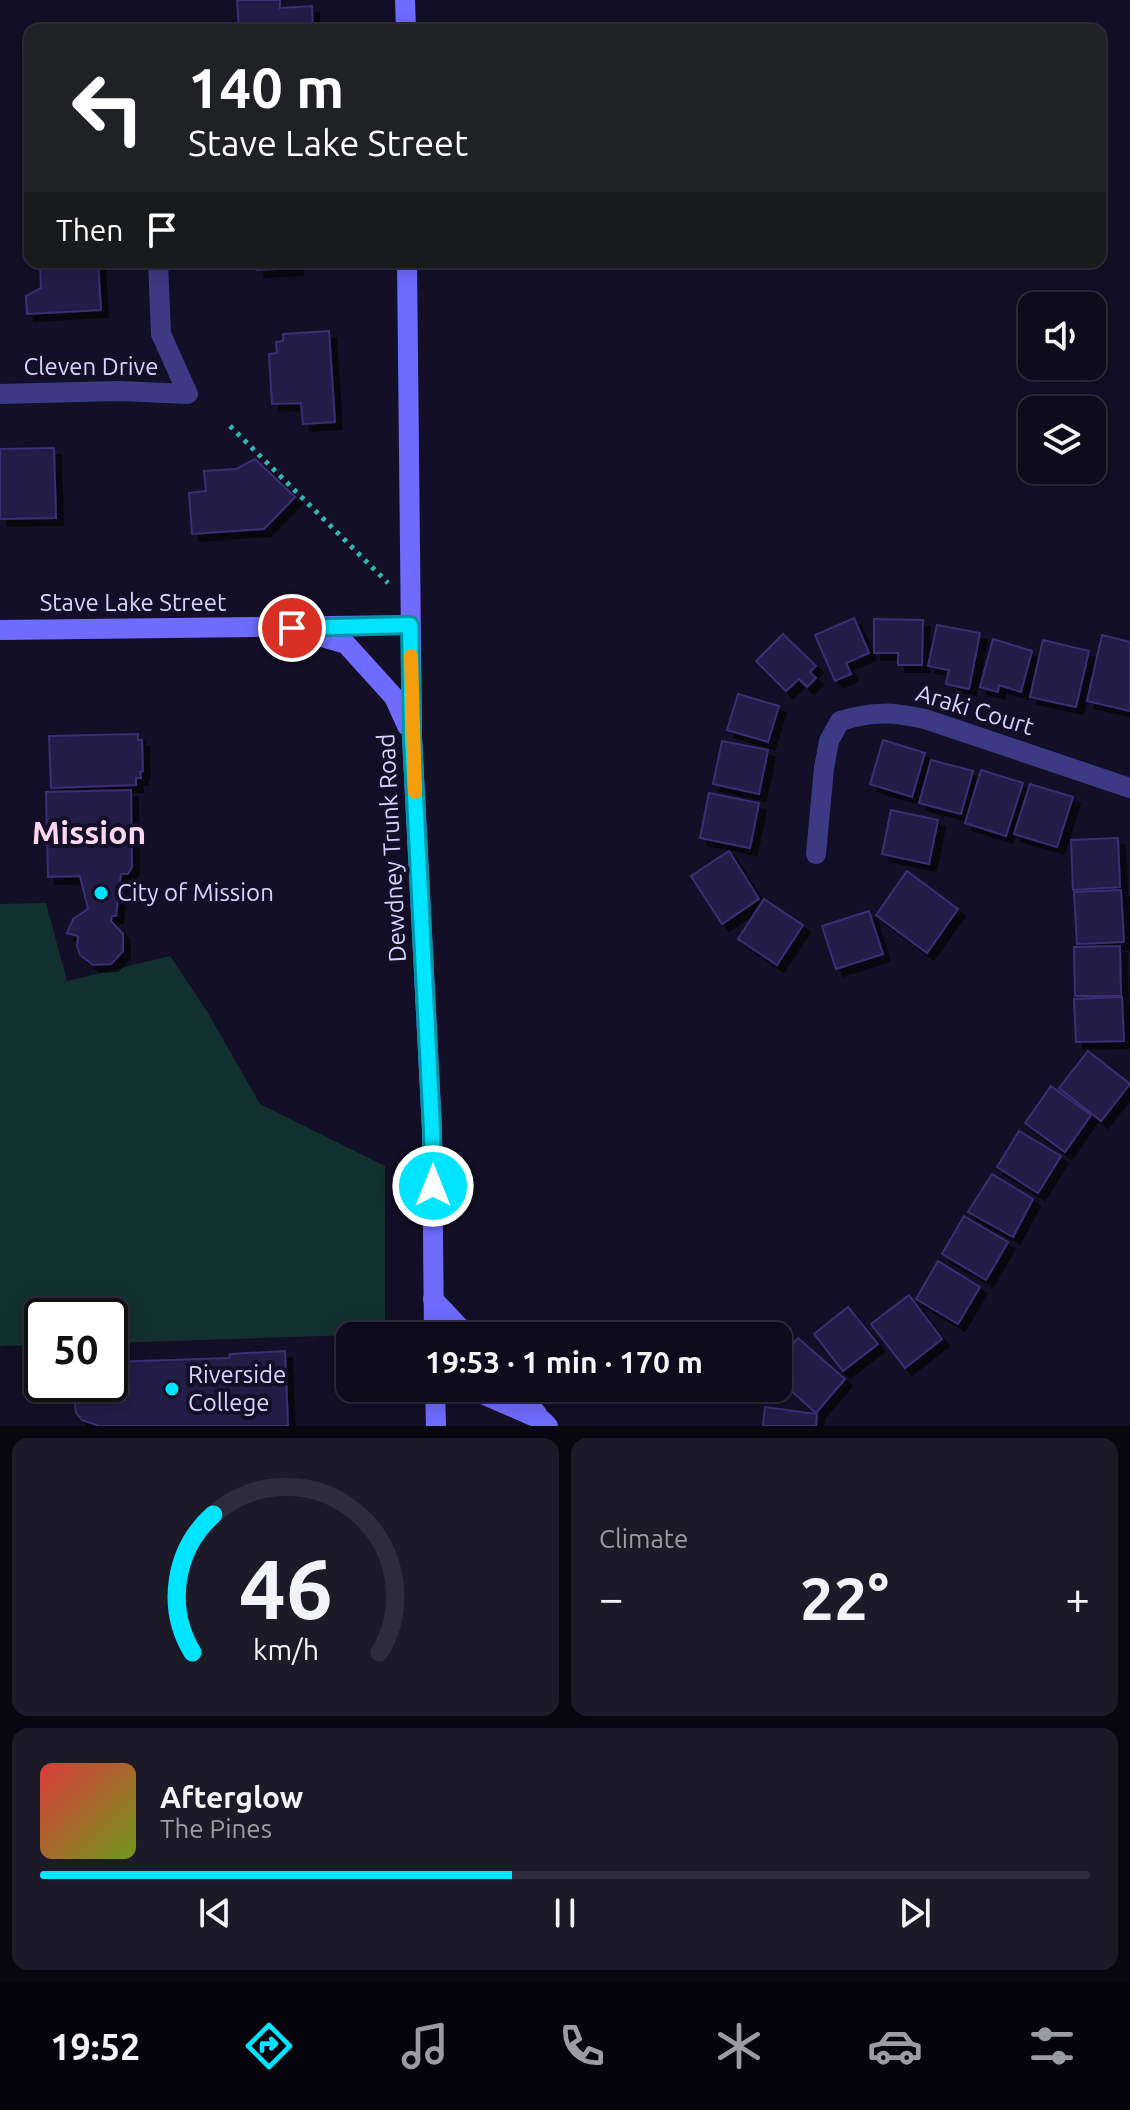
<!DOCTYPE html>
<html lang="en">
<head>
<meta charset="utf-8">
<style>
  :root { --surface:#0e0b1c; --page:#1c1929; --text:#f1f3f6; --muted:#9b9ba3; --line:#2e2b3b; --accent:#00e5ff }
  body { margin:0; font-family:Ubuntu,sans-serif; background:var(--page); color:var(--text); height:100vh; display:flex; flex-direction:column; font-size:30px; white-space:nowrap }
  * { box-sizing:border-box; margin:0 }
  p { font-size:26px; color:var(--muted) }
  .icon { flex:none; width:44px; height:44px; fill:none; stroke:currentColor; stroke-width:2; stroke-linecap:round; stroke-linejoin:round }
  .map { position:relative; height:1426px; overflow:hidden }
  .sheet { display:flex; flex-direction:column; gap:12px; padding:12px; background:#08060f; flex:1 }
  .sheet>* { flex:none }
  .guide { position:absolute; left:24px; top:24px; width:1082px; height:244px; border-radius:16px; box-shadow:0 4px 20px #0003,0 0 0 2px var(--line); background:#202124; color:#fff; overflow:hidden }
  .fabs { position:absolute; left:1018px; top:292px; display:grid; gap:16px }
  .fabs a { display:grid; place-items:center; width:88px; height:88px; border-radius:16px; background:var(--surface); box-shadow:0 4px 20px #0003,0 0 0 2px var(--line); font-size:40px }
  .speed { position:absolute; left:24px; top:1298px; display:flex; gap:16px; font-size:40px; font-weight:700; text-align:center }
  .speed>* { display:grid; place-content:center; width:104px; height:104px; border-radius:50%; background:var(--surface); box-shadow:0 4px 20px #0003,0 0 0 2px var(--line); line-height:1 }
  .speed .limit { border:4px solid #111; border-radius:12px; background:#fff; color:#111 }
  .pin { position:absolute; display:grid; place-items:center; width:68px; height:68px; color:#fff; margin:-34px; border:4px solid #fff; border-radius:50%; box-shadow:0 2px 8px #0007 }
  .me { position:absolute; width:88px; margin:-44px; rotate:0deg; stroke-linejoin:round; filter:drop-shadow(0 0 6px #0008) }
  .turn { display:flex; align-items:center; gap:28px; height:168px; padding:0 32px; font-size:36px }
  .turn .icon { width:104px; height:104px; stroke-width:2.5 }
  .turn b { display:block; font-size:56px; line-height:68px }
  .then { display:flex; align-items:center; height:76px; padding:0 32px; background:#0003; gap:16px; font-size:30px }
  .big { font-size:60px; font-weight:700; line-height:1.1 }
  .sheet .tile { flex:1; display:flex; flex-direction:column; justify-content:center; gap:12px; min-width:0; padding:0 28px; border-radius:16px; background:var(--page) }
  .sheet .dial { align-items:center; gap:0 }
  .dial svg { height:208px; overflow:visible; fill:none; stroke:var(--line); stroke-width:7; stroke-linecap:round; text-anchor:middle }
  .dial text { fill:var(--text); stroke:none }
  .song { display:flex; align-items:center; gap:24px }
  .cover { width:96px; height:96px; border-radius:12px; background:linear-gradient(135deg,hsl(0 70% 55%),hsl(80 70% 35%)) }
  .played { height:8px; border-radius:4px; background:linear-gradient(90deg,var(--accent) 45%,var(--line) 45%) }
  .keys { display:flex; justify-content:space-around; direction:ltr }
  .heat { display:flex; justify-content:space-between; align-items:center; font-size:44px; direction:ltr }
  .sheet .tiles { flex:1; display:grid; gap:12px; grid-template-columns:1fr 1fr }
  .tile:last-child { grid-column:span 2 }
  .trip { position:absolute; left:336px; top:1322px; width:456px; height:80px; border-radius:16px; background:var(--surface); box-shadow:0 4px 20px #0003,0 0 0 2px var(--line); font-weight:700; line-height:80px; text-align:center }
  .menu { display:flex; height:128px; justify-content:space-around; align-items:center; background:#06040b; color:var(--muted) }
  .menu .icon { width:56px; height:56px }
  .menu .current { color:var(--accent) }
  .menu b { font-size:36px; color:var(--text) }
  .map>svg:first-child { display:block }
  .green { fill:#12302f }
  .building { fill:#241b47; stroke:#3b2d73; stroke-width:2; filter:url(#shadow) }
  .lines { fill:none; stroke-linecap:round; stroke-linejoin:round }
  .path { stroke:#2fb8b0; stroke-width:5; stroke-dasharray:4 6; stroke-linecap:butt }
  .street { stroke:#3d3a85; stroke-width:20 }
  .secondary { stroke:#6f6bff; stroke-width:20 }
  .route-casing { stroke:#0095a6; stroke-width:20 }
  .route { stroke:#00e5ff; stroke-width:14 }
  .slow { stroke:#f59e0b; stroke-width:14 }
  .poi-dot { fill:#00e5ff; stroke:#130f26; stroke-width:3 }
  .labels { text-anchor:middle; stroke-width:8; stroke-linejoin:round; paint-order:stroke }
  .street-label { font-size:24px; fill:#d9d4ff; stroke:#130f26 }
  .poi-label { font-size:24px; fill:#d9d4ff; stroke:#130f26; text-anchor:start }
  .district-label { font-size:32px; font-weight:bold; fill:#ffd6f0; stroke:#130f26 }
</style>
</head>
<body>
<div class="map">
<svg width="1130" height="1426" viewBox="0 0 1130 1426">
  <defs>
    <filter id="shadow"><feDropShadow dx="7" dy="7" stdDeviation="0" flood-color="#0009"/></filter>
  </defs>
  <rect width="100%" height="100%" fill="#130f26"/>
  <!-- green -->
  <polygon class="green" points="46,903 67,981 170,956 208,1013 260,1104 385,1166 385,1334 110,1343 110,1316 42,1316 42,1345 0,1346 0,904"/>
  <!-- building -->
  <g class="building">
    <polygon points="237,0 280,0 280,8 312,6 313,30 239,30"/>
    <polygon points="98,262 101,310 27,314 26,296 41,288 40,265"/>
    <polygon points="257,262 296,262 296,268 257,270"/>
    <polygon points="329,331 335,422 303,424 301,403 272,404 269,354 277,353 276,342 283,341 283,334"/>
    <polygon points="54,448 56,518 0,519 0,449"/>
    <polygon points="255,459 295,497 264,529 192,534 189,493 206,491 204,471 236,469"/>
    <polygon points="854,618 869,653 846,663 851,674 835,681 815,635"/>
    <polygon points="874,619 923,620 922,665 898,665 898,653 874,653"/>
    <polygon points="937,625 980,633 969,689 946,684 949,670 928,666"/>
    <polygon points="783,634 816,666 810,672 816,678 807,687 799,679 786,691 756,661"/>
    <polygon points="1102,635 1130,642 1130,711 1087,701"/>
    <polygon points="993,639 1032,651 1021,692 999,685 998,692 980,687"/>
    <polygon points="1043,640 1089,651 1076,707 1030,697"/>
    <polygon points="738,694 779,706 768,742 727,730"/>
    <polygon points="138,734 138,740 142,740 143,771 140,772 141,778 136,778 136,785 51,788 49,736"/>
    <polygon points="883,740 925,753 912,797 870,784"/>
    <polygon points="722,741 768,750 759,794 713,784"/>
    <polygon points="931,760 973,771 961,814 919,803"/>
    <polygon points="981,770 1023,783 1006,836 965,823"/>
    <polygon points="1030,784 1073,797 1057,847 1014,834"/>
    <polygon points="131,790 132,867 128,874 121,874 116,916 112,916 111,921 123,934 123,951 111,964 93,965 80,955 77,946 78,936 67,933 73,919 88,909 80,876 48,877 46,792"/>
    <polygon points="709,793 759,803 750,848 700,838"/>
    <polygon points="891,810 938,820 929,864 882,854"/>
    <polygon points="1118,838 1120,887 1073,890 1071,840"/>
    <polygon points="729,851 759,899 722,924 691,876"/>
    <polygon points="907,871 958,909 927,953 876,915"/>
    <polygon points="1121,890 1124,942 1077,944 1074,892"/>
    <polygon points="764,899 803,925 777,965 738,939"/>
    <polygon points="869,911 883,954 836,969 822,926"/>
    <polygon points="1120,946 1121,996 1075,996 1074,947"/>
    <polygon points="1122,997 1124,1041 1076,1042 1074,999"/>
    <polygon points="1088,1051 1130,1084 1101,1121 1059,1088"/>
    <polygon points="1051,1086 1091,1115 1065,1152 1025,1123"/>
    <polygon points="1019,1131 1061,1156 1038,1193 997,1167"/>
    <polygon points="992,1174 1033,1199 1013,1237 968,1212"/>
    <polygon points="964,1216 1008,1242 986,1280 942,1254"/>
    <polygon points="938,1261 980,1287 958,1324 916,1299"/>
    <polygon points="909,1295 942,1339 905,1368 871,1324"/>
    <polygon points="848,1307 878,1344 843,1371 814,1334"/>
    <polygon points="798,1338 845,1379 816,1413 778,1379 778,1361"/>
    <polygon points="285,1351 288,1426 99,1426 82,1420 76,1413 74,1395 58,1395 58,1384 110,1384 110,1362 229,1358 230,1354"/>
    <polygon points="765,1407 817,1414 816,1426 763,1426"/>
  </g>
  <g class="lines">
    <!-- path -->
    <polyline class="path" points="230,426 388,583"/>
    <!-- street -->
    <g class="street">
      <polyline points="0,394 119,391 188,394 161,334 158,262"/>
      <path d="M816 854 824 768 829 741 840 721C874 711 892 712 925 719L1130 788"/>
    </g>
    <!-- secondary -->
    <g class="secondary">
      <polyline points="405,0 406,30"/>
      <polyline points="407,262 412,737 432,1130 434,1336"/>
      <polyline points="0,630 410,625"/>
      <polyline points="311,634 346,644 394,697 407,726"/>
      <polyline points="433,1299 468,1336"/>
      <polyline points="435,1388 436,1426"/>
      <polyline points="514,1388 537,1414"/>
      <polyline points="435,1389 473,1390 542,1420 548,1426"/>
    </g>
  </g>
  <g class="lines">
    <defs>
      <polyline id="route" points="292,628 410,625 412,737 432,1130 433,1186"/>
    </defs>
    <!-- route casing -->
    <use href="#route" class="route-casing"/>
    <!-- route -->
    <use href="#route" class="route"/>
    <!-- slow -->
    <polyline class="slow" points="411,656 415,792"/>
  </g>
  <!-- markers -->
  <g class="poi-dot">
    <circle cx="101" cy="893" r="8"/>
    <circle cx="172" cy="1389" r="8"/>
  </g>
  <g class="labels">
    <!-- street labels -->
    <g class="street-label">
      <text x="91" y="375">Cleven Drive</text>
      <text x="133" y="611">Stave Lake Street</text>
      <text transform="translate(975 710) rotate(17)" y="8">Araki Court</text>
      <text transform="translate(392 848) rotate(-93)" y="8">Dewdney Trunk Road</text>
    </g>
    <!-- poi labels -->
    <g class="poi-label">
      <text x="117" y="901">City of Mission</text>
      <text x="188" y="1383">Riverside<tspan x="188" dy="28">College</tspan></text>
    </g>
    <!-- district labels -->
    <g class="district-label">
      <text x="89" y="844">Mission</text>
    </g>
  </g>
</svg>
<div class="fabs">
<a><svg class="icon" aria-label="sound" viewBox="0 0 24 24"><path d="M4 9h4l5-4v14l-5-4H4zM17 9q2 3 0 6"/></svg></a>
<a><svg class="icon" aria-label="layers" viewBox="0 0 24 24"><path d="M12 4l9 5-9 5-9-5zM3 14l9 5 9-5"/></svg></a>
</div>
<div class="speed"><div class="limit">50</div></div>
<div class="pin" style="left:292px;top:628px;background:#d93025"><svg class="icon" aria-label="arrive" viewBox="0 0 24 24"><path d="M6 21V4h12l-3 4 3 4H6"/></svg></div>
<svg class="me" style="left:433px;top:1186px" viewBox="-20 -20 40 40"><circle r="17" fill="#00e5ff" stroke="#fff" stroke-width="3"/><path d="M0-11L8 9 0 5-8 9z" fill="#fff"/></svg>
<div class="trip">19:53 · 1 min · 170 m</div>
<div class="guide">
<div class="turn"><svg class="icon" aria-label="left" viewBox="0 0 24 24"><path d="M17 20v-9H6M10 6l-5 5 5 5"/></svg><div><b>140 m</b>Stave Lake Street</div></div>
<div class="then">Then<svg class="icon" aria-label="arrive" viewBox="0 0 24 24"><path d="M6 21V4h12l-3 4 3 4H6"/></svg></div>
</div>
</div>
<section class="sheet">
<div class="tiles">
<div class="tile dial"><svg viewBox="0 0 100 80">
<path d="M14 69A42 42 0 1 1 86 69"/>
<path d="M14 69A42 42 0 0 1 22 16" stroke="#00e5ff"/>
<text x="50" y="56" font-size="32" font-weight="700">46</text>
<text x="50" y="72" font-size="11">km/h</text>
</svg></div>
<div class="tile"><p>Climate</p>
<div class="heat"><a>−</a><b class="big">22°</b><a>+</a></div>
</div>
<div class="tile">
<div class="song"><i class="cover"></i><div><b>Afterglow</b><p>The Pines</p></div></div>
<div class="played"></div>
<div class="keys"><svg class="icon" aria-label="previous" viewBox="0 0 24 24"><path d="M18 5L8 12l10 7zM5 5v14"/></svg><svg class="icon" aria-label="pause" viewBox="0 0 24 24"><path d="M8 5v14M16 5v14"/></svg><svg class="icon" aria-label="next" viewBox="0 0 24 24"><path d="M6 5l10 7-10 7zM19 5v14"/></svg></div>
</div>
</div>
</section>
<nav class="menu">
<b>19:52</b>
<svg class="icon current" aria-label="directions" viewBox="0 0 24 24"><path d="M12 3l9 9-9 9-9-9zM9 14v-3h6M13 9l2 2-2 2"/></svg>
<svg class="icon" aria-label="music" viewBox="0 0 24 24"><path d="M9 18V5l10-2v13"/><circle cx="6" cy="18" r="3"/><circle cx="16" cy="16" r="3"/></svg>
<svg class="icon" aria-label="phone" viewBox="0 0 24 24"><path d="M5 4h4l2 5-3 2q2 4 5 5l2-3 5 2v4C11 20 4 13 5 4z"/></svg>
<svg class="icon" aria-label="climate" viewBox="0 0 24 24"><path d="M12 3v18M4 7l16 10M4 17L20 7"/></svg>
<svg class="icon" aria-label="car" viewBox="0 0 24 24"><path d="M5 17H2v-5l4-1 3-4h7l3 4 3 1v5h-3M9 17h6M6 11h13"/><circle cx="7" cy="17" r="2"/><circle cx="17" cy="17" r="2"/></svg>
<svg class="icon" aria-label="filters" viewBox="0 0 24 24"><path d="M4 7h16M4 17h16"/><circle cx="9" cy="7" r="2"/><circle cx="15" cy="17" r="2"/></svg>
</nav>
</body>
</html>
